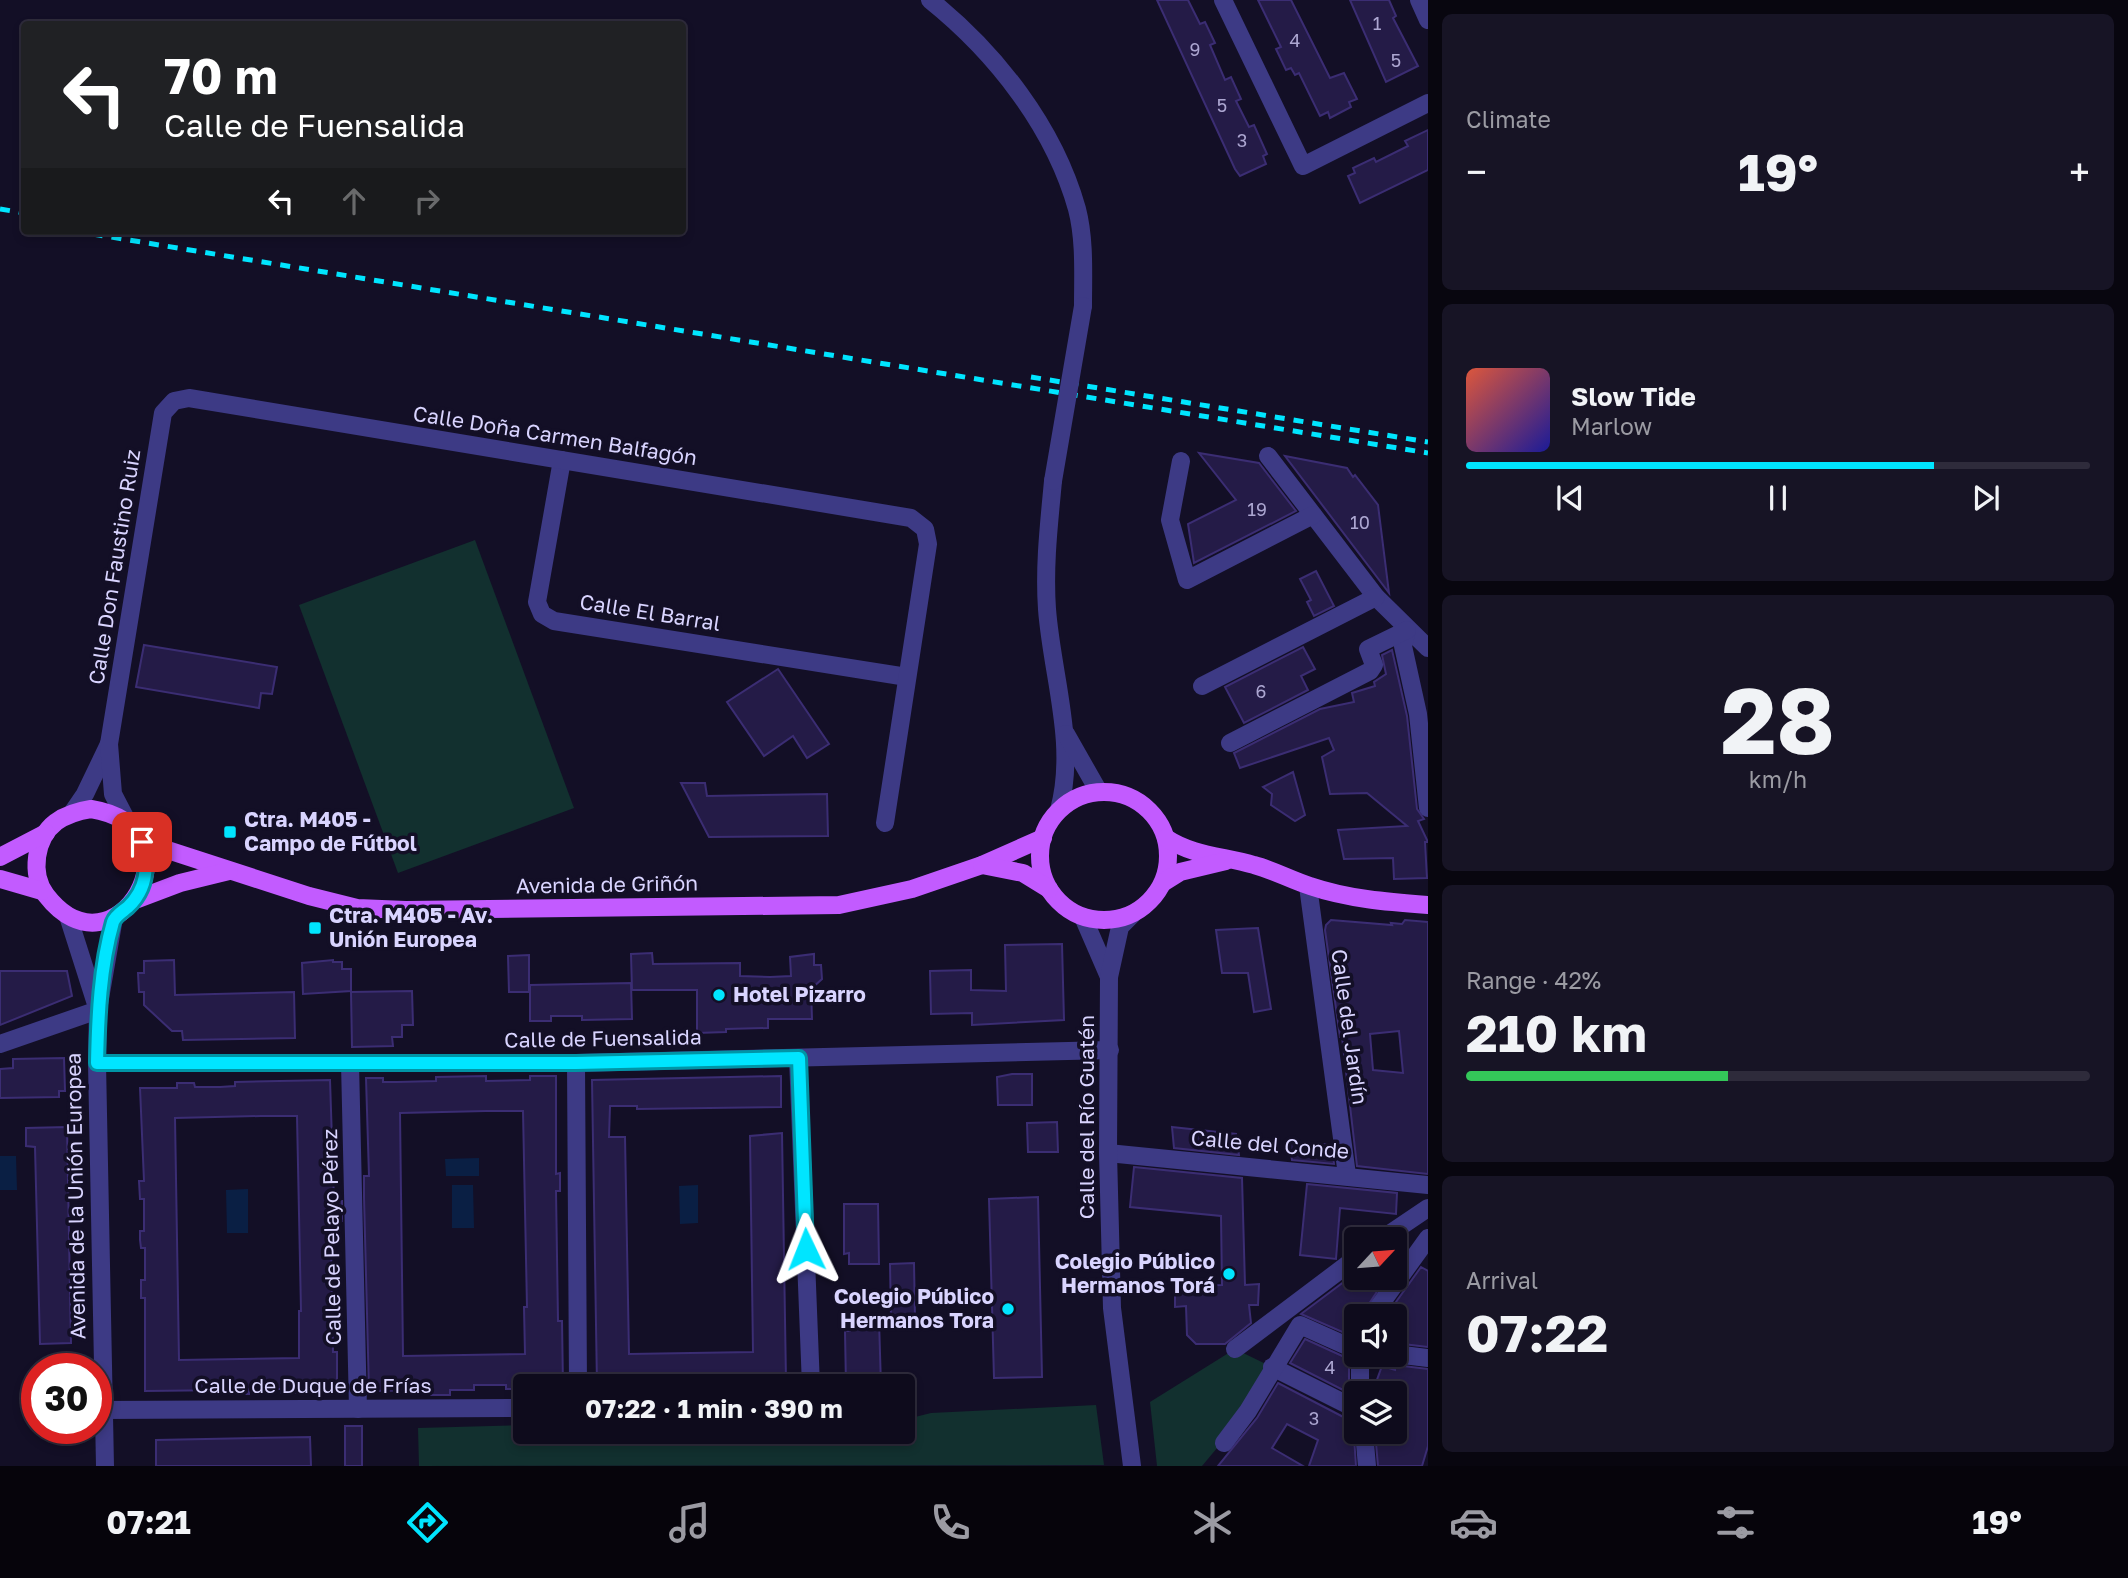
<!DOCTYPE html>
<html lang="en">
<head>
<meta charset="utf-8">
<style>
  :root { --surface:#0e0b1c; --page:#171425; --text:#f1f3f6; --muted:#9b9ba3; --line:#2e2b3b; --accent:#00e5ff }
  body { margin:0; font-family:"Golos Text",sans-serif; background:var(--page); color:var(--text); height:100vh; display:flex; flex-direction:column; font-size:26px; white-space:nowrap }
  * { box-sizing:border-box; margin:0 }
  p { font-size:23px; color:var(--muted) }
  .icon { flex:none; width:38px; height:38px; fill:none; stroke:currentColor; stroke-width:2; stroke-linecap:round; stroke-linejoin:round }
  .map { position:relative; flex:1; overflow:hidden }
  .sheet { display:flex; flex-direction:column; gap:14px; padding:14px; background:#08060f; width:700px }
  .sheet>* { flex:none }
  .hud { position:absolute; left:21px; top:21px; width:665px; height:214px; border-radius:7px; box-shadow:0 4px 10px #0003,0 0 0 2px var(--line); background:#202124; color:#fff; overflow:hidden }
  .needle { width:46px; rotate:64deg }
  .fabs { position:absolute; left:1344px; top:1227px; display:grid; gap:14px }
  .fabs a { display:grid; place-items:center; width:63px; height:63px; border-radius:7px; background:var(--surface); box-shadow:0 4px 10px #0003,0 0 0 2px var(--line); font-size:35px }
  .speed { position:absolute; left:21px; top:1353px; display:flex; gap:14px; font-size:35px; font-weight:700; text-align:center }
  .speed>* { display:grid; place-content:center; width:91px; height:91px; border-radius:50%; background:var(--surface); box-shadow:0 4px 10px #0003,0 0 0 2px var(--line); line-height:1 }
  .speed .limit { border:10px solid #d22; background:#fff; color:#111 }
  .pin { position:absolute; display:grid; place-items:center; width:60px; height:60px; color:#fff; margin:-30px; border-radius:14px; box-shadow:0 4px 10px #0006 }
  .me { position:absolute; width:77px; margin:-38px; rotate:358deg; stroke-linejoin:round; filter:drop-shadow(0 0 5px #0008) }
  .turn { display:flex; align-items:center; gap:24px; height:147px; padding:0 28px; font-size:32px }
  .turn .icon { width:91px; height:91px; stroke-width:2.5 }
  .turn b { display:block; font-size:49px; line-height:60px }
  .lanes { display:flex; align-items:center; height:66px; padding:0 28px; background:#0003; justify-content:center; gap:35px; direction:ltr }
  .lanes .off { opacity:.35 }
  .big { font-size:52px; font-weight:700; line-height:1.1 }
  .sheet .tile { flex:1; display:flex; flex-direction:column; justify-content:center; gap:10px; min-width:0; padding:0 24px; border-radius:10px; background:var(--page) }
  .sheet .dial { align-items:center; gap:0 }
  .dial b { font-size:91px; line-height:1 }
  .song { display:flex; align-items:center; gap:21px }
  .cover { width:84px; height:84px; border-radius:10px; background:linear-gradient(135deg,hsl(10 70% 55%),hsl(240 70% 35%)) }
  .played { height:7px; border-radius:4px; background:linear-gradient(90deg,var(--accent) 75%,var(--line) 75%) }
  .keys { display:flex; justify-content:space-around; direction:ltr }
  .heat { display:flex; justify-content:space-between; align-items:center; font-size:38px; direction:ltr }
  .charge { height:10px; border-radius:5px; background:linear-gradient(90deg,#34c759 42%,var(--line) 0) }
  .trip { position:absolute; left:513px; top:1374px; width:402px; height:70px; border-radius:7px; background:var(--surface); box-shadow:0 4px 10px #0003,0 0 0 2px var(--line); font-weight:700; line-height:70px; text-align:center }
  .dock { display:flex; height:112px; justify-content:space-around; align-items:center; background:#06040b; color:var(--muted) }
  .dock .icon { width:49px; height:49px }
  .dock .active { color:var(--accent) }
  .dock b { font-size:32px; color:var(--text) }
  main { display:flex; flex:1; min-height:0 }
  .map>svg:first-child { display:block }
  .green { fill:#12302f }
  .water { fill:#0a1f44 }
  .building { fill:#241b47; stroke:#3b2d73; stroke-width:2; fill-rule:evenodd }
  .lines { fill:none; stroke-linecap:round; stroke-linejoin:round }
  .minor { stroke:#3d3a85; stroke-width:18 }
  .major { stroke:#c25bff; stroke-width:18 }
  .rail { stroke:#00e5ff; stroke-width:5; stroke-dasharray:10 9; stroke-linecap:butt }
  .minor-bridge { stroke:#3d3a85; stroke-width:18 }
  .route-casing { stroke:#0095a6; stroke-width:18 }
  .route { stroke:#00e5ff; stroke-width:12 }
  .poi-dot { fill:#00e5ff; stroke:#130f26; stroke-width:2.5 }
  .labels { text-anchor:middle; stroke-width:7; stroke-linejoin:round; paint-order:stroke }
  .number-label { font-size:18px; fill:#aca6d1 }
  .street-label { font-size:21px; fill:#d9d4ff; stroke:#130f26 }
  .poi-label { font-size:21px; font-weight:bold; fill:#d9d4ff; stroke:#130f26; text-anchor:start }
</style>
</head>
<body>
<main>
<div class="map">
<svg width="1428" height="1466" viewBox="0 0 1428 1466">
  <rect width="100%" height="100%" fill="#130f26"/>
  <!-- green -->
  <g class="green">
    <polygon points="475,540 574,808 398,873 299,605"/>
    <polygon points="1235,1349 1272,1367 1248,1411 1202,1466 1157,1466 1150,1402"/>
    <polygon points="1096,1405 1104,1465 419,1466 418,1428 525,1425 525,1432 836,1432 837,1434 849,1432 903,1432 903,1420 931,1413"/>
  </g>
  <!-- water -->
  <g class="water">
    <polygon points="0,1156 16,1156 17,1190 0,1190"/>
    <polygon points="479,1158 479,1176 446,1176 445,1159"/>
    <polygon points="452,1185 473,1185 474,1228 452,1228"/>
    <polygon points="698,1185 698,1223 680,1224 679,1186"/>
    <polygon points="248,1189 248,1233 227,1233 226,1190"/>
  </g>
  <!-- building -->
  <g class="building">
    <polygon points="1157,0 1188,0 1200,24 1205,22 1215,43 1210,45 1225,80 1231,77 1241,99 1236,101 1249,127 1254,125 1267,154 1263,156 1266,164 1240,176 1235,169"/>
    <polygon points="1258,0 1291,0 1330,78 1344,73 1357,99 1349,102 1351,107 1330,118 1328,112 1320,116 1299,73 1295,75 1291,68 1286,70 1276,49 1281,47"/>
    <polygon points="1350,0 1389,0 1396,16 1393,18 1418,66 1386,82"/>
    <polygon points="1428,130 1428,170 1360,203 1348,176 1355,173 1353,168 1374,158 1376,162 1408,146 1405,141"/>
    <polygon points="1199,453 1259,463 1296,511 1194,563 1188,524 1236,500"/>
    <polygon points="1285,456 1347,468 1353,477 1355,475 1378,505 1389,593"/>
    <polygon points="1316,571 1334,606 1314,616 1307,602 1311,600 1300,579"/>
    <polygon points="144,645 277,667 272,694 261,693 259,708 136,687"/>
    <polygon points="1303,647 1315,669 1301,676 1308,690 1244,723 1225,687"/>
    <polygon points="1392,650 1407,716 1417,809 1424,819 1418,821 1428,842 1425,842 1427,878 1394,879 1393,858 1344,859 1338,830 1407,826 1367,793 1330,794 1322,757 1334,750 1329,738 1240,768 1234,753 1320,709 1354,702 1352,693 1375,686 1374,682 1386,674 1382,655"/>
    <polygon points="778,669 829,744 807,758 793,736 764,756 727,702"/>
    <polygon points="1293,772 1305,815 1295,821 1271,805 1272,794 1263,787"/>
    <polygon points="681,783 705,783 707,796 827,794 828,836 709,837"/>
    <path d="M1331 920 1392 925 1391 923 1402 924 1405 920 1428 922V1174L1357 1166 1342 1037H1340L1325 930 1326 925ZM1399 1031 1403 1073 1373 1070 1370 1034Z"/>
    <polygon points="1258,928 1271,1009 1254,1012 1248,973 1222,973 1216,930"/>
    <polygon points="1062,944 1064,1020 972,1025 972,1013 931,1014 930,971 971,970 971,990 1006,991 1005,945"/>
    <polygon points="652,953 653,964 740,963 740,976 770,977 791,976 790,957 814,954 814,965 821,965 822,979 811,989 812,1019 768,1019 768,1028 726,1029 726,1032 697,1033 697,990 632,990 631,954"/>
    <polygon points="529,955 529,992 509,992 508,956"/>
    <polygon points="174,960 175,995 294,992 295,1038 183,1040 182,1031 172,1031 144,1005 144,992 139,992 138,973 144,973 144,961"/>
    <polygon points="333,960 333,962 342,962 342,969 351,969 351,991 303,994 302,963"/>
    <polygon points="0,971 67,971 72,996 0,1025"/>
    <polygon points="631,983 632,1019 582,1020 582,1016 551,1016 551,1021 530,1021 530,985"/>
    <polygon points="412,991 413,1025 402,1025 402,1037 392,1037 393,1046 352,1047 351,992"/>
    <polygon points="64,1058 65,1091 59,1091 59,1097 0,1098 0,1069 13,1068 13,1059"/>
    <polygon points="1012,1074 1032,1074 1032,1105 998,1105 997,1077"/>
    <path d="M486 1076V1081L530 1080V1076H556V1174L560 1173V1191H556L558 1321H562L563 1386H524V1389H506V1385H474V1390H450V1395H431V1390L369 1391 364 1197V1176H369L366 1078H383V1082H397L436 1081V1077ZM486 1111H523L527 1307H524L525 1354 403 1356 400 1113Z"/>
    <polygon points="781,1076 781,1107 637,1109 637,1106 610,1106 609,1137 625,1137 629,1354 753,1352 750,1136 782,1133 786,1381 597,1385 592,1080"/>
    <path d="M330 1080 334 1201H342V1221H335V1245H331L333 1352H337V1388H298V1393H281V1389H249V1394H231V1390L145 1391V1298H141V1280H145V1248H141L140 1240V1231H144V1199H140L139 1181H144L140 1088H177V1083H194L195 1087H220L235 1086V1082ZM261 1116H297L301 1311H299V1358L179 1360 175 1118Z"/>
    <polygon points="1057,1122 1058,1152 1028,1152 1027,1123"/>
    <polygon points="67,1127 71,1343 40,1344 35,1147 26,1146 26,1128"/>
    <polygon points="1172,1127 1236,1134 1239,1155 1174,1148"/>
    <polygon points="1289,1141 1332,1145 1334,1164 1292,1160"/>
    <polygon points="1134,1167 1242,1178 1245,1285 1259,1284 1258,1305 1249,1305 1251,1323 1225,1344 1196,1344 1187,1335 1186,1306 1175,1307 1175,1286 1222,1285 1221,1216 1130,1207"/>
    <polygon points="1307,1184 1397,1193 1396,1214 1340,1208 1336,1259 1300,1255"/>
    <polygon points="1038,1197 1042,1377 994,1378 989,1199"/>
    <polygon points="844,1204 878,1204 879,1264 849,1264 849,1253 844,1254"/>
    <polygon points="914,1263 915,1319 891,1320 890,1264"/>
    <polygon points="1421,1267 1428,1271 1428,1347 1395,1343 1395,1316 1386,1316"/>
    <polygon points="1349,1278 1386,1278 1361,1316 1356,1316 1356,1321 1347,1334 1301,1314"/>
    <polygon points="879,1320 881,1386 846,1386 845,1331 850,1331 850,1321"/>
    <polygon points="1305,1339 1349,1359 1349,1393 1290,1363"/>
    <polygon points="1395,1365 1428,1369 1428,1446 1422,1466 1378,1466 1375,1432 1395,1432 1395,1393 1371,1393 1371,1384 1375,1385 1382,1366 1395,1370"/>
    <polygon points="1278,1383 1353,1422 1356,1466 1309,1466 1318,1440 1287,1424 1272,1448 1303,1466 1218,1466 1257,1418"/>
    <rect x="345" y="1426" width="17" height="40"/>
    <polygon points="310,1437 311,1466 156,1466 156,1440"/>
  </g>
  <g class="lines">
    <!-- minor -->
    <g class="minor">
      <path d="M930 0C996 53 1054 127 1077 209 1085 240 1083 274 1083 306"/>
      <polyline points="1223,0 1303,166 1428,103"/>
      <polyline points="1419,0 1428,20"/>
      <polyline points="1268,456 1376,597 1428,648"/>
      <polyline points="562,460 537,602 542,614 554,621 907,677"/>
      <polyline points="1181,461 1170,520 1187,580 1313,515"/>
      <path d="M1053 481C1049 524 1044 566 1047 609 1052 676 1077 744 1059 810"/>
      <polyline points="1407,630 1403,646 1418,714 1428,808"/>
      <polyline points="1202,686 1376,597"/>
      <polyline points="1066,734 1099,792"/>
      <polyline points="1230,743 1370,671 1374,665 1368,649 1407,630"/>
      <polyline points="72,813 85,794 109,744"/>
      <polyline points="127,821 113,794 109,744 163,413 174,401 189,398 911,518 925,529 928,544 885,823"/>
      <polyline points="1308,886 1347,1175"/>
      <polyline points="68,916 97,1007"/>
      <polyline points="1083,917 1109,977"/>
      <polyline points="0,1044 98,1010"/>
      <polyline points="798,1058 811,1386"/>
      <polyline points="97,1063 576,1063 1110,1050"/>
      <polyline points="350,1063 358,1409"/>
      <polyline points="576,1063 578,1386"/>
      <polyline points="1108,1153 1428,1185"/>
      <polyline points="1382,1239 1428,1208"/>
      <polyline points="1372,1316 1428,1238"/>
      <polyline points="1235,1349 1356,1258"/>
      <polyline points="1360,1354 1360,1393"/>
      <polyline points="1395,1354 1428,1358"/>
      <polyline points="1272,1367 1356,1409"/>
      <polyline points="102,1410 525,1408"/>
      <polyline points="1364,1432 1367,1466"/>
      <polyline points="1224,1443 1248,1411 1300,1325 1356,1350"/>
      <polyline points="105,1466 97,1063 98,1010 114,918"/>
      <polyline points="1132,1466 1112,1308 1108,1153 1109,977 1120,927 1133,914"/>
    </g>
    <!-- major -->
    <g class="major">
      <circle cx="1104" cy="856" r="64"/>
      <path d="M91 809C207 828 115 985 46 895 30 874 35 838 56 822 67 814 78 811 91 809Z"/>
      <path d="M1166 838C1193 856 1224 856 1254 865 1273 870 1291 880 1310 886 1348 899 1388 902 1428 905"/>
      <polyline points="143,842 309,896 357,908 406,910 839,905 912,889 982,865 1043,838"/>
      <polyline points="0,857 46,833"/>
      <polyline points="982,865 1023,873 1049,889"/>
      <polyline points="0,879 42,891"/>
      <polyline points="1164,882 1180,872 1226,861"/>
      <polyline points="135,900 180,883 229,871"/>
    </g>
    <!-- rail -->
    <g class="rail">
      <polyline points="0,209 24,213"/>
      <polyline points="74,231 1428,453"/>
      <polyline points="1031,377 1428,442"/>
    </g>
    <!-- minor-bridge -->
    <polyline class="minor-bridge" points="1053,481 1083,306"/>
  </g>
  <g class="lines">
    <defs>
      <path id="route" d="M142 842C149 867 147 889 128 907 122 912 115 916 113 922 100 967 98 1017 97 1063H576L799 1058 806 1249"/>
    </defs>
    <!-- route casing -->
    <use href="#route" class="route-casing"/>
    <!-- route -->
    <use href="#route" class="route"/>
  </g>
  <!-- markers -->
  <g class="poi-dot">
    <rect x="223" y="825" width="14" height="14" rx="3.5"/>
    <rect x="308" y="921" width="14" height="14" rx="3.5"/>
    <circle cx="719" cy="995" r="7"/>
    <circle cx="1229" cy="1274" r="7"/>
    <circle cx="1008" cy="1309" r="7"/>
  </g>
  <g class="labels">
    <!-- number labels -->
    <g class="number-label">
      <text x="1377" y="30">1</text>
      <text x="1295" y="47">4</text>
      <text x="1195" y="56">9</text>
      <text x="1396" y="67">5</text>
      <text x="1222" y="112">5</text>
      <text x="1242" y="147">3</text>
      <text x="1257" y="516">19</text>
      <text x="1360" y="529">10</text>
      <text x="1261" y="698">6</text>
      <text x="1330" y="1374">4</text>
      <text x="1314" y="1425">3</text>
    </g>
    <!-- street labels -->
    <g class="street-label">
      <text transform="translate(555 436) rotate(9)" y="7">Calle Doña Carmen Balfagón</text>
      <text transform="translate(115 567) rotate(-81)" y="7">Calle Don Faustino Ruiz</text>
      <text transform="translate(650 613) rotate(9)" y="7">Calle El Barral</text>
      <text transform="translate(607 885) rotate(-1)" y="7">Avenida de Griñón</text>
      <text transform="translate(1349 1027) rotate(82)" y="7">Calle del Jardín</text>
      <text transform="translate(603 1039) rotate(-1)" y="7">Calle de Fuensalida</text>
      <text transform="translate(1087 1117) rotate(-90)" y="7">Calle del Río Guatén</text>
      <text transform="translate(1270 1145) rotate(5)" y="7">Calle del Conde</text>
      <text transform="translate(76 1196) rotate(-91)" y="7">Avenida de la Unión Europea</text>
      <text transform="translate(332 1237) rotate(-91)" y="7">Calle de Pelayo Pérez</text>
      <text x="313" y="1393">Calle de Duque de Frías</text>
    </g>
    <!-- poi labels -->
    <g class="poi-label">
      <text x="244" y="827">Ctra. M405 -<tspan x="244" dy="24">Campo de Fútbol</tspan></text>
      <text x="329" y="923">Ctra. M405 - Av.<tspan x="329" dy="24">Unión Europea</tspan></text>
      <text x="733" y="1002">Hotel Pizarro</text>
      <text x="1215" y="1269" text-anchor="end">Colegio Público<tspan x="1215" dy="24">Hermanos Torá</tspan></text>
      <text x="994" y="1304" text-anchor="end">Colegio Público<tspan x="994" dy="24">Hermanos Tora</tspan></text>
    </g>
  </g>
</svg>
<div class="fabs">
<a><svg class="needle" viewBox="-14 -14 28 28"><path d="M0-13l5 13h-10z" fill="#e53935"/><path d="M0 13l5-13h-10z" fill="#9b9ba3"/></svg></a>
<a><svg class="icon" aria-label="sound" viewBox="0 0 24 24"><path d="M4 9h4l5-4v14l-5-4H4zM17 9q2 3 0 6"/></svg></a>
<a><svg class="icon" aria-label="layers" viewBox="0 0 24 24"><path d="M12 4l9 5-9 5-9-5zM3 14l9 5 9-5"/></svg></a>
</div>
<div class="speed"><div class="limit">30</div></div>
<div class="pin" style="left:142px;top:842px;background:#d93025"><svg class="icon" aria-label="arrive" viewBox="0 0 24 24"><path d="M6 21V4h12l-3 4 3 4H6"/></svg></div>
<svg class="me" style="left:806px;top:1249px" viewBox="-20 -20 40 40"><path d="M0-17L14 15 0 8-14 15z" fill="#00e5ff" stroke="#fff" stroke-width="4"/></svg>
<div class="trip">07:22 · 1 min · 390 m</div>
<div class="hud">
<div class="turn"><svg class="icon" aria-label="left" viewBox="0 0 24 24"><path d="M17 20v-9H6M10 6l-5 5 5 5"/></svg><div><b>70 m</b>Calle de Fuensalida</div></div>
<div class="lanes"><svg class="icon" aria-label="left" viewBox="0 0 24 24"><path d="M17 20v-9H6M10 6l-5 5 5 5"/></svg><svg class="icon off" aria-label="ahead" viewBox="0 0 24 24"><path d="M12 20V5M6 11l6-6 6 6"/></svg><svg class="icon off" aria-label="right" viewBox="0 0 24 24"><path d="M7 20v-9h11M14 6l5 5-5 5"/></svg></div>
</div>
</div>
<section class="sheet">
<div class="tile"><p>Climate</p>
<div class="heat"><a>−</a><b class="big">19°</b><a>+</a></div>
</div>
<div class="tile">
<div class="song"><i class="cover"></i><div><b>Slow Tide</b><p>Marlow</p></div></div>
<div class="played"></div>
<div class="keys"><svg class="icon" aria-label="previous" viewBox="0 0 24 24"><path d="M18 5L8 12l10 7zM5 5v14"/></svg><svg class="icon" aria-label="pause" viewBox="0 0 24 24"><path d="M8 5v14M16 5v14"/></svg><svg class="icon" aria-label="next" viewBox="0 0 24 24"><path d="M6 5l10 7-10 7zM19 5v14"/></svg></div>
</div>
<div class="tile dial"><b>28</b><p>km/h</p></div>
<div class="tile"><p>Range · 42%</p><b class="big">210 km</b><div class="charge"></div></div>
<div class="tile"><p>Arrival</p><b class="big">07:22</b></div>
</section>
</main>
<nav class="dock">
<b>07:21</b>
<svg class="icon active" aria-label="directions" viewBox="0 0 24 24"><path d="M12 3l9 9-9 9-9-9zM9 14v-3h6M13 9l2 2-2 2"/></svg>
<svg class="icon" aria-label="music" viewBox="0 0 24 24"><path d="M9 18V5l10-2v13"/><circle cx="6" cy="18" r="3"/><circle cx="16" cy="16" r="3"/></svg>
<svg class="icon" aria-label="phone" viewBox="0 0 24 24"><path d="M5 4h4l2 5-3 2q2 4 5 5l2-3 5 2v4C11 20 4 13 5 4z"/></svg>
<svg class="icon" aria-label="climate" viewBox="0 0 24 24"><path d="M12 3v18M4 7l16 10M4 17L20 7"/></svg>
<svg class="icon" aria-label="car" viewBox="0 0 24 24"><path d="M5 17H2v-5l4-1 3-4h7l3 4 3 1v5h-3M9 17h6M6 11h13"/><circle cx="7" cy="17" r="2"/><circle cx="17" cy="17" r="2"/></svg>
<svg class="icon" aria-label="filters" viewBox="0 0 24 24"><path d="M4 7h16M4 17h16"/><circle cx="9" cy="7" r="2"/><circle cx="15" cy="17" r="2"/></svg>
<b>19°</b>
</nav>
</body>
</html>
